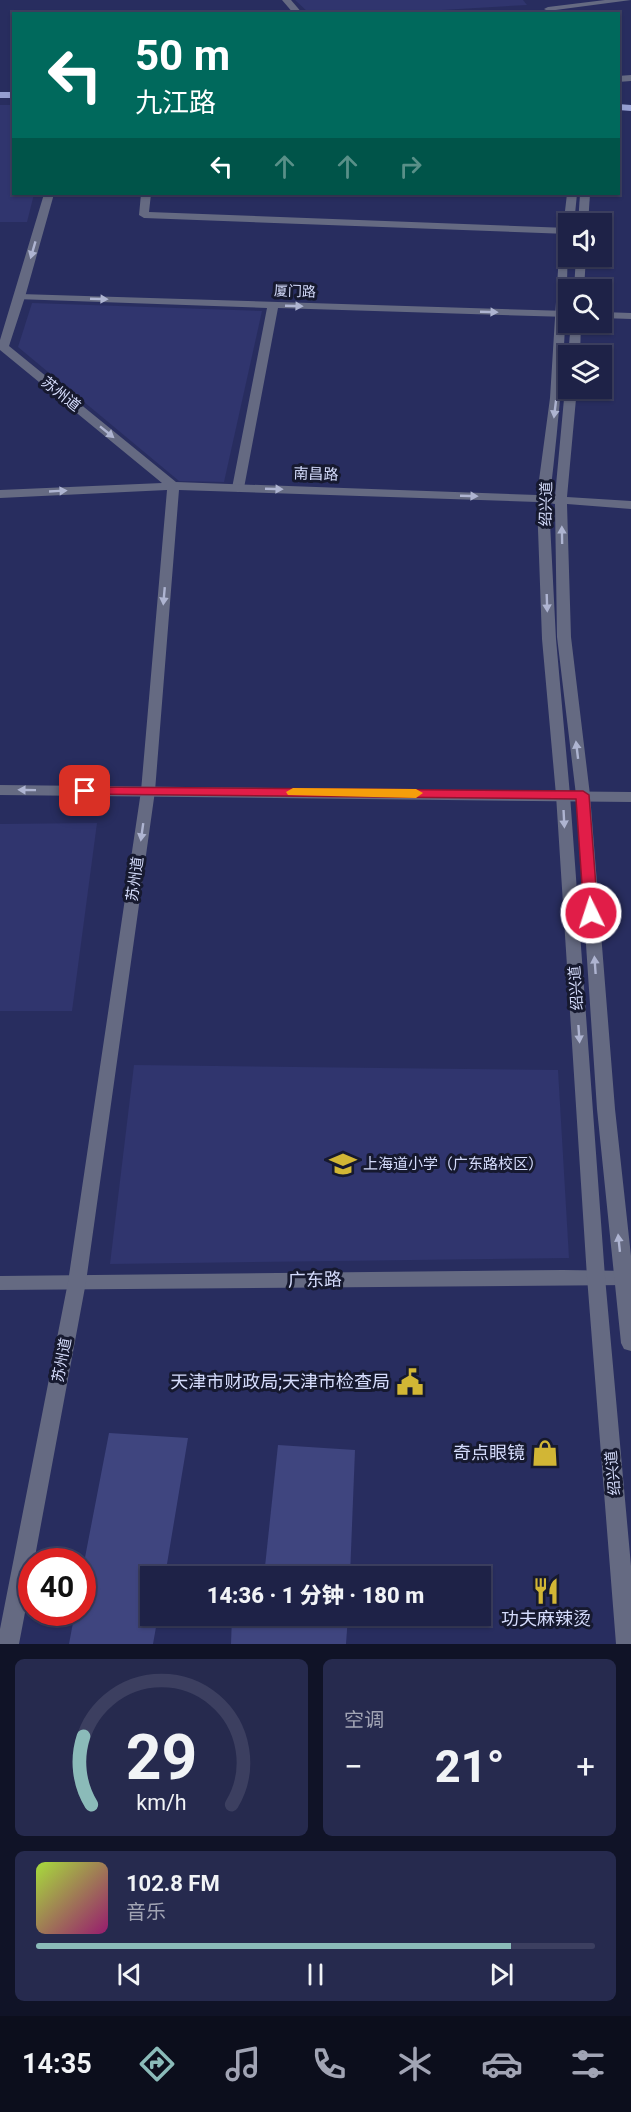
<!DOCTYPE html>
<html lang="zh">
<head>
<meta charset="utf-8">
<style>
  :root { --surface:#1e2247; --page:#262a4e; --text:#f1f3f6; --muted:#a1a4b4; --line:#3c3f60; --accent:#8bbbb9 }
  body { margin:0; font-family:Roboto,"Noto Sans SC",sans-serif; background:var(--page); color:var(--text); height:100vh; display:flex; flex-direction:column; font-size:22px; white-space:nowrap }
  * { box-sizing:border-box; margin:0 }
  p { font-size:20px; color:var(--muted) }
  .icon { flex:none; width:33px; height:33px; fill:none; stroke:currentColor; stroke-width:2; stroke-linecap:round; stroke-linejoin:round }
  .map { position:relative; height:1644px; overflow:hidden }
  .side { display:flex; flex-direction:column; gap:15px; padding:15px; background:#101327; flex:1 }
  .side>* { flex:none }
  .hud { position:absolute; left:12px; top:12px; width:608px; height:183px; border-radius:0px; box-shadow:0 2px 4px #0004,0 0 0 2px var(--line); background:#00695c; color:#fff; overflow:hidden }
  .tools { position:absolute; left:558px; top:213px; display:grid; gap:12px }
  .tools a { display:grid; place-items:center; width:54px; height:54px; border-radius:0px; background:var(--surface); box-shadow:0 2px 4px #0004,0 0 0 2px var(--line); font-size:30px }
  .speed { position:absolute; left:18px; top:1548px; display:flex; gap:12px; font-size:30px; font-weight:700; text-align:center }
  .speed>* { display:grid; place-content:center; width:78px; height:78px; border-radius:50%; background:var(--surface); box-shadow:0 2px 4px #0004,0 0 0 2px var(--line); line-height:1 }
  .speed .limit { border:9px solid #d22; background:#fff; color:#111 }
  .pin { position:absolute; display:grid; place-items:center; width:51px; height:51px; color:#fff; margin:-26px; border-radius:12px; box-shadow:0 3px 9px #0006 }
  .me { position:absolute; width:66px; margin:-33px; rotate:356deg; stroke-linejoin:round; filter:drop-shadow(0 0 4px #0008) }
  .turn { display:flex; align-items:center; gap:21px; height:126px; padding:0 24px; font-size:27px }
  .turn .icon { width:78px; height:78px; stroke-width:2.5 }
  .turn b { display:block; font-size:42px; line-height:51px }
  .lanes { display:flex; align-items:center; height:57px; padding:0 24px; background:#0003; justify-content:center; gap:30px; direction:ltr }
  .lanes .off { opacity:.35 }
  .big { font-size:45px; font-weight:800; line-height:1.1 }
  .side .tile { flex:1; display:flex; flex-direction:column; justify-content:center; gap:9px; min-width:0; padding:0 21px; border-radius:9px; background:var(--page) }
  .side .dial { align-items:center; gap:0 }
  .dial svg { height:156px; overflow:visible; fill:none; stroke:var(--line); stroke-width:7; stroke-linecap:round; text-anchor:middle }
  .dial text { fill:var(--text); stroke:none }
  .song { display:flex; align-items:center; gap:18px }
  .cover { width:72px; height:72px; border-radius:9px; background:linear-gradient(135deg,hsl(80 70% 55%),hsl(320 70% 35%)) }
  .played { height:6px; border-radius:3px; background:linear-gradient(90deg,var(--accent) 85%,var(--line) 85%) }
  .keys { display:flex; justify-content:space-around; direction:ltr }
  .heat { display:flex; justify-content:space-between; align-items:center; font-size:33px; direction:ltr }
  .side .tiles { flex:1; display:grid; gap:15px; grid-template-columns:1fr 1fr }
  .tile:last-child { grid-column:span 2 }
  .trip { position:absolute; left:140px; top:1566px; width:351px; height:60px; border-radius:0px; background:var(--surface); box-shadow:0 2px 4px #0004,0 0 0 2px var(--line); font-weight:800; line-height:60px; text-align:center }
  .dock { display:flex; height:96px; justify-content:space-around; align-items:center; background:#0c0e1c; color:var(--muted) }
  .dock .icon { width:42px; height:42px }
  .dock .current { color:var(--accent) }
  .dock b { font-size:27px; color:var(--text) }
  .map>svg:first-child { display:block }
  .built { fill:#30356e }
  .building { fill:#3f457f }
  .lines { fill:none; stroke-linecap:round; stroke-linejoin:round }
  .minor { fill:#656a82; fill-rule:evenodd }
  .tertiary { fill:#656a82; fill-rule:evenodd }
  .primary { fill:#959ed1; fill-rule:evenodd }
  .oneway { fill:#aeb4d1 }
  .route { fill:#e11d48; stroke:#92132f; stroke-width:1.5 }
  .slow { fill:#f59e0b }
  .labels { text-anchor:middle; stroke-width:6; stroke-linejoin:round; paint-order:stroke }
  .far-street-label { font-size:14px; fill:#d5dcfc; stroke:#16192f }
  .street-label { font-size:15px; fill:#d5dcfc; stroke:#16192f }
  .poi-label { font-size:15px; fill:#d5dcfc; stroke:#16192f; text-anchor:start }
  .near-street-label { font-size:18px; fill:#d5dcfc; stroke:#16192f }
  .near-poi-label { font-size:18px; fill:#d5dcfc; stroke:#16192f; text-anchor:end }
</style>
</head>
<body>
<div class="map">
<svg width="631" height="1644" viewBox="0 0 631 1644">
  <rect width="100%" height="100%" fill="#282d5f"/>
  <!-- built -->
  <g class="built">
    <polygon points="295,0 523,0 527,5 391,13 310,14"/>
    <polygon points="0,105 13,105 14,194 34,194 27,222 0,222"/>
    <polygon points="32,303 262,311 224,482 179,481 18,347"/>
    <polygon points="97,823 72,1011 0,1011 0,824"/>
    <polygon points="134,1065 558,1070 569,1258 110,1264"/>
  </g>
  <!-- building -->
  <g class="building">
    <polygon points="109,1433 188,1438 165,1576 150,1576 150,1616 158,1616 153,1644 69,1644 75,1612 82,1612 82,1573"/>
    <polygon points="278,1445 355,1450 350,1576 264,1576"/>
    <polygon points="232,1616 348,1616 346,1644 231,1644"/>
  </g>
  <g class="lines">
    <!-- minor -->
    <g class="minor">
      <polygon points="282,0 291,0 303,14 294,14"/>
      <polygon points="631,75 631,81 618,82 618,76"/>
      <polygon points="141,194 151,194 149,212 568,228 568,234 144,218 139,215"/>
      <polygon points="20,294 568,311 568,317 278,308 244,488 238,492 232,488 267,308 16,299 15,297"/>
      <polygon points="602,312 631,313 631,319 602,318"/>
      <polygon points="0,785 631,792 631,802 0,795"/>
      <polygon points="563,1270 631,1271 631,1285 0,1290 0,1276"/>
    </g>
    <!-- tertiary -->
    <g class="tertiary">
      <polygon points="605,0 631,0 548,11 544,9 548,7"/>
      <path d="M44 194H54L25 297 9 346 176 482 537 495 550 398 558 270 567 194H577L574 224H568C568 313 561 405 550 496H555L565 388 568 385V388H577L567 497 631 501V509L567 504 571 637 590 795 615 1109 631 1256V1351L624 1349 621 1343 597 1109 576 795 557 637 555 504 549 503 556 639 570 795 605 1277 631 1566V1644H616L587 1277 556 795 542 639 537 502 179 490 155 791 86 1282 34 1562H32V1576L19 1644H0V1629L68 1282 141 791 167 490 0 498V490L162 483 0 350V340Z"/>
      <polygon points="580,194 590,194 588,224 578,224"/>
      <polygon points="576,256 586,256 584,290 574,290"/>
      <polygon points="571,322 581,322 580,356 568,356"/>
    </g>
    <!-- primary -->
    <g class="primary">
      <rect x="0" y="92" width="14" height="6"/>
      <polygon points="618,104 631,105 631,111 618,110"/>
    </g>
  </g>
  <!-- one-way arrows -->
  <defs><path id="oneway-solid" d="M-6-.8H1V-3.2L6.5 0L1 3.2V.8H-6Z" transform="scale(1.5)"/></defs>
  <g class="oneway">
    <use href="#oneway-solid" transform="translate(33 250) rotate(106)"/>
    <use href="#oneway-solid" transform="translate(99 299) rotate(2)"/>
    <use href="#oneway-solid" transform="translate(294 306) rotate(2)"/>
    <use href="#oneway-solid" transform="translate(489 312) rotate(2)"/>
    <use href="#oneway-solid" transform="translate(555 409) rotate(97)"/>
    <use href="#oneway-solid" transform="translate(107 432) rotate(39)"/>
    <use href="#oneway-solid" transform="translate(274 489) rotate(2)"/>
    <use href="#oneway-solid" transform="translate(58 491) rotate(-3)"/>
    <use href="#oneway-solid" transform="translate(469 496) rotate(2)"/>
    <use href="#oneway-solid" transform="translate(562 535) rotate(-91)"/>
    <use href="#oneway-solid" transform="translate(164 596) rotate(95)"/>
    <use href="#oneway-solid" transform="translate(547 603) rotate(88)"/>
    <use href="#oneway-solid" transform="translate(577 750) rotate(-97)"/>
    <use href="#oneway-solid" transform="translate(27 790) rotate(-179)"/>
    <use href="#oneway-solid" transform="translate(564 819) rotate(87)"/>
    <use href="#oneway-solid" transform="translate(142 832) rotate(98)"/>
    <use href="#oneway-solid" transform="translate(595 965) rotate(-94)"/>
    <use href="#oneway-solid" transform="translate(579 1034) rotate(86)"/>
    <use href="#oneway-solid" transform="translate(619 1243) rotate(-96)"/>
  </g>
  <!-- route -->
  <polygon class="route" points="85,787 583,791 589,795 598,913 591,917 584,913 576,799 80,794 78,791 80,788"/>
  <!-- slow -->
  <polygon class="slow" points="293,788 416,789 423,793 416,798 288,795 286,792"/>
  <!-- icons -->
  <defs>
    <symbol id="school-bare" viewBox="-9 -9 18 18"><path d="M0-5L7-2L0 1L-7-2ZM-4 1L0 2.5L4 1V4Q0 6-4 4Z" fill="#d2b635" stroke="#16192f" stroke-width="2.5" paint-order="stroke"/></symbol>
    <symbol id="civic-bare" viewBox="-9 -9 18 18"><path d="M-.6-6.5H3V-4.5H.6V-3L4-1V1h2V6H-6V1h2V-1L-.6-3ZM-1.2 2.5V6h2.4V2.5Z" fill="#d2b635" stroke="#16192f" stroke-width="2.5" paint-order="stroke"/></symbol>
    <symbol id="shop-bare" viewBox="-9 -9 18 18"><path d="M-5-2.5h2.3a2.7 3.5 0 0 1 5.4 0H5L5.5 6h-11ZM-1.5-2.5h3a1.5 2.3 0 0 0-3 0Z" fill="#d2b635" stroke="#16192f" stroke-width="2.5" paint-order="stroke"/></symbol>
    <symbol id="restaurant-bare" viewBox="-9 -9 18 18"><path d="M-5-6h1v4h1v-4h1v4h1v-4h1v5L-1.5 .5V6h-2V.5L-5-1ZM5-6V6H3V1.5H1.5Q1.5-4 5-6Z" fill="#d2b635" stroke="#16192f" stroke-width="2.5" paint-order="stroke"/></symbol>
  </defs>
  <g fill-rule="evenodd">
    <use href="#school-bare" x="324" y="1145" width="38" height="38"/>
    <use href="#civic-bare" x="391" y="1363" width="38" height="38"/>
    <use href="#shop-bare" x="526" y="1434" width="38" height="38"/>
    <use href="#restaurant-bare" x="527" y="1572" width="38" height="38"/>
  </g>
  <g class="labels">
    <!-- far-street labels -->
    <g class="far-street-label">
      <text transform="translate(295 291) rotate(2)" y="5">厦门路</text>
    </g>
    <!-- street labels -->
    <g class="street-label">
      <text transform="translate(61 394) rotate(39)" y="5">苏州道</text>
      <text transform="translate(316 474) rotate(2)" y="5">南昌路</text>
      <text transform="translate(546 504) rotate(-89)" y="5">绍兴道</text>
      <text transform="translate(135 879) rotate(-82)" y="5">苏州道</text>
      <text transform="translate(576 988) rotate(-94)" y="5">绍兴道</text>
      <text transform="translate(62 1360) rotate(-79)" y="5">苏州道</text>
      <text transform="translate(613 1473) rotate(-95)" y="5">绍兴道</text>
    </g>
    <!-- poi labels -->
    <g class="poi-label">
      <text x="363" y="1169">上海道小学（广东路校区）</text>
    </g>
    <!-- near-street labels -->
    <g class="near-street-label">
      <text transform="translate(315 1280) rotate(-1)" y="6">广东路</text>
    </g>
    <!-- near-poi labels -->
    <g class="near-poi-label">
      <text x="390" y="1388">天津市财政局;天津市检查局</text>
      <text x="525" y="1459">奇点眼镜</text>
      <text x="546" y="1625" text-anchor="middle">功夫麻辣烫</text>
    </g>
  </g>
</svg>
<div class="tools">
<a><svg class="icon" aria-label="sound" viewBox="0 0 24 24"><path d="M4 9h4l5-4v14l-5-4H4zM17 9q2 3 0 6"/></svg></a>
<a><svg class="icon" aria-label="search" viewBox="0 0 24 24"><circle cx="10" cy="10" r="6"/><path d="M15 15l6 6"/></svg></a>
<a><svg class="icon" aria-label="layers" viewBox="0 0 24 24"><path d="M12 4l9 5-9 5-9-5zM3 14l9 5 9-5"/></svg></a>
</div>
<div class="speed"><div class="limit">40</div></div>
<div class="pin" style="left:85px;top:791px;background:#d93025"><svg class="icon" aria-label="arrive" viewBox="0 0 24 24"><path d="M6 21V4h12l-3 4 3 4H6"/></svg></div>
<svg class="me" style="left:591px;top:913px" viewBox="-20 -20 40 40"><circle r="17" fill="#e11d48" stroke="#fff" stroke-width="3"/><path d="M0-11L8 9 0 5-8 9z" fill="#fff"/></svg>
<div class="trip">14:36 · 1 分钟 · 180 m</div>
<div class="hud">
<div class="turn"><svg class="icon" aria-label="left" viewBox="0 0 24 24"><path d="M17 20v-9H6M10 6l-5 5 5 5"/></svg><div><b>50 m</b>九江路</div></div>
<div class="lanes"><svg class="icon" aria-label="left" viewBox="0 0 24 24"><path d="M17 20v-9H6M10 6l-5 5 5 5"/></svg><svg class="icon off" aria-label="ahead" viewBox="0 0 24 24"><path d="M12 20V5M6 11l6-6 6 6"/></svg><svg class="icon off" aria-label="ahead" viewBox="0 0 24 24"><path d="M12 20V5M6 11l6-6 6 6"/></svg><svg class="icon off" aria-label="right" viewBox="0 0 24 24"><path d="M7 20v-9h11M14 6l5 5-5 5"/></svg></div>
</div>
</div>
<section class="side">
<div class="tiles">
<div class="tile dial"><svg viewBox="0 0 100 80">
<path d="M14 69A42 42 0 1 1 86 69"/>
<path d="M14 69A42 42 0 0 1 10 34" stroke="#8bbbb9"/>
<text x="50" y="56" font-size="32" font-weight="700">29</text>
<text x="50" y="72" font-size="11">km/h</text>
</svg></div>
<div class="tile"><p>空调</p>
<div class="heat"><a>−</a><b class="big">21°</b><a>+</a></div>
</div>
<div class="tile">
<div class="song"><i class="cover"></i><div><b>102.8 FM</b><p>音乐</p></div></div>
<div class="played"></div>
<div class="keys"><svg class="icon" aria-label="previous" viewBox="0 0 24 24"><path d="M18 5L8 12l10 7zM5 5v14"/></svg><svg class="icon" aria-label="pause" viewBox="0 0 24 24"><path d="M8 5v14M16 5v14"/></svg><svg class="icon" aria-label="next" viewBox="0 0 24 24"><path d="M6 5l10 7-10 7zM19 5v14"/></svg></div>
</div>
</div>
</section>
<nav class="dock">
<b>14:35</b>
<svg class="icon current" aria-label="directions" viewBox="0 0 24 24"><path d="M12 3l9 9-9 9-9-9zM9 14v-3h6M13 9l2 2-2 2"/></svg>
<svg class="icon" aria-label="music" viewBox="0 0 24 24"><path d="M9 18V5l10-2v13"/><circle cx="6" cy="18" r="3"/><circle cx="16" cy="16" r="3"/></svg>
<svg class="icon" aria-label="phone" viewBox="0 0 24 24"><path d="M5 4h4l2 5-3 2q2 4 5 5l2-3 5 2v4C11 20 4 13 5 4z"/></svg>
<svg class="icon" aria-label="climate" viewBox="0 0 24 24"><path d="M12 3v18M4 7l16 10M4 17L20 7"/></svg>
<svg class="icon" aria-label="car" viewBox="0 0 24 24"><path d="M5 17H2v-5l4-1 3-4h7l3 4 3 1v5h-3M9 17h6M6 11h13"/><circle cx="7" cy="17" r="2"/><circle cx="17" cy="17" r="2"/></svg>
<svg class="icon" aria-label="filters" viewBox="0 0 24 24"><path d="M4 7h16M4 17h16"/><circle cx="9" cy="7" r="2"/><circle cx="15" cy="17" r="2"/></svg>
</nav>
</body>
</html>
